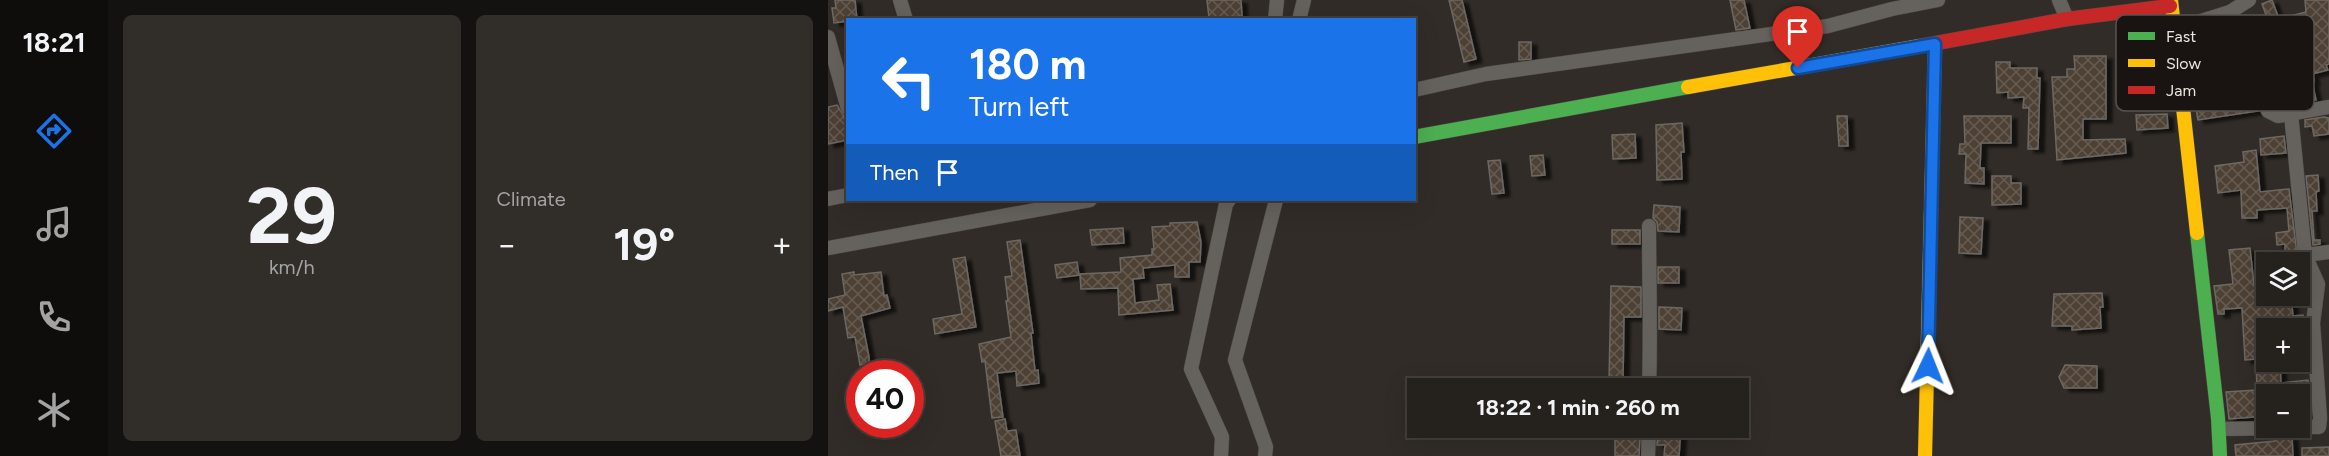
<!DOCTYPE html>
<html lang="en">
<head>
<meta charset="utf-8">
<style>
  :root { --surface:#25211d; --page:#312e2a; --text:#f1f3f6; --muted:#a3a3a4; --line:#423e3b; --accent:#1a73e8 }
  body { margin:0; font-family:Figtree,sans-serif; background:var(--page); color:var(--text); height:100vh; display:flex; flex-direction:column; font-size:22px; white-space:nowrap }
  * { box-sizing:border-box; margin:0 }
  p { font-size:20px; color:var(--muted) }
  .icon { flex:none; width:33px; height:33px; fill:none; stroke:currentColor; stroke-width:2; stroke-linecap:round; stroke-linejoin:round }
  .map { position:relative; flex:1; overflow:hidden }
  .details { display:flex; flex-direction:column; gap:15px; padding:15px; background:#141210; width:720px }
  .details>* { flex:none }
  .guide { position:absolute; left:18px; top:18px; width:570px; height:183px; border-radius:0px; box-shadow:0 6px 24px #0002,0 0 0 2px var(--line); background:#1a73e8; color:#fff; overflow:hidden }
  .tools { position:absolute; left:1428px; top:252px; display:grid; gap:12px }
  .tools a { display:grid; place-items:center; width:54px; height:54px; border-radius:0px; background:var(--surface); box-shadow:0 6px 24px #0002,0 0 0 2px var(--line); font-size:30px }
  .speed { position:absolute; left:18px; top:360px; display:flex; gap:12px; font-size:30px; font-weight:700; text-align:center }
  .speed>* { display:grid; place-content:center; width:78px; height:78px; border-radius:50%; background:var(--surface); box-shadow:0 6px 24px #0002,0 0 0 2px var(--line); line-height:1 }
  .speed .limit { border:9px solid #d22; background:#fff; color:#111 }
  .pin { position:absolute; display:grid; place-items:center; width:51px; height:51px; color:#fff; margin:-62px -26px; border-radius:50% 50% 50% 0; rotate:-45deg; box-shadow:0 0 6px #0007 }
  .pin .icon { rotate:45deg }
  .me { position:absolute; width:66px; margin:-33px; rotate:2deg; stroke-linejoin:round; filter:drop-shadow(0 0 4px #0008) }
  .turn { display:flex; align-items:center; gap:21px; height:126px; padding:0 24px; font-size:27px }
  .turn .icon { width:78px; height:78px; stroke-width:2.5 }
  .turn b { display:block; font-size:42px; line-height:51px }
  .then { display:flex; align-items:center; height:57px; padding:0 24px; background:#0003; gap:12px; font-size:22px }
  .big { font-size:45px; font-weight:700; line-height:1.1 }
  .details .card { flex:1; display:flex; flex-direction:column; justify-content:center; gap:9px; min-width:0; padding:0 21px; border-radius:9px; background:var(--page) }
  .details .dial { align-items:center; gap:0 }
  .dial b { font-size:78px; line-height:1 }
  .heat { display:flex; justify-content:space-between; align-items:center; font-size:33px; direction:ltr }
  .details .tiles { flex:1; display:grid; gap:15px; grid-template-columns:repeat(2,1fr) }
  .trip { position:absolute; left:579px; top:378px; width:342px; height:60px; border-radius:0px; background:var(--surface); box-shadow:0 6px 24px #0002,0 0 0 2px var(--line); font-weight:700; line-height:60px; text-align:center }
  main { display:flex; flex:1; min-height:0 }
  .menu { display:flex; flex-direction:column; width:108px; justify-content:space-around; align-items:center; background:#0f0d0c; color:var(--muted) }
  .menu .icon { width:42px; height:42px }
  .menu .selected { color:var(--accent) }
  .menu b { font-size:27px; color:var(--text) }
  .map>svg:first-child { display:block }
  .building { fill:url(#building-cross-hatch); stroke:#6c6864; stroke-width:1.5; filter:url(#shadow) }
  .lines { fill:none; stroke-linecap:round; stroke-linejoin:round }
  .street-casing { stroke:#4b4742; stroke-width:15 }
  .fast-casing { stroke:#4b4742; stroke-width:15 }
  .slow-casing { stroke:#4b4742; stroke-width:15 }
  .jam-casing { stroke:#4b4742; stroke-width:15 }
  .street { stroke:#65615d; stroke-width:14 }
  .fast { stroke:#4caf50; stroke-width:14 }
  .slow { stroke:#ffc107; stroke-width:14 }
  .jam { stroke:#c62828; stroke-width:14 }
  .route-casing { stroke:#114b97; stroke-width:15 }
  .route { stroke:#1a73e8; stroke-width:10 }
  .key { fill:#191411; stroke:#58534f; stroke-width:1.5 }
  .key-label { font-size:16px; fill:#ece5e0 }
</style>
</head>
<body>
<main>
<nav class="menu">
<b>18:21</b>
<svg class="icon selected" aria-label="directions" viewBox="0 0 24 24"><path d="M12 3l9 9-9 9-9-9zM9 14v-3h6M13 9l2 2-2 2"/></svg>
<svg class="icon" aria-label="music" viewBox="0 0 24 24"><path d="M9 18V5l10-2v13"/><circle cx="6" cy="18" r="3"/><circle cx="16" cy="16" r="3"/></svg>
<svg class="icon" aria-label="phone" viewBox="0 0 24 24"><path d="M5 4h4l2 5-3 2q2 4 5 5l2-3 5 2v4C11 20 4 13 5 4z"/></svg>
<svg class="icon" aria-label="climate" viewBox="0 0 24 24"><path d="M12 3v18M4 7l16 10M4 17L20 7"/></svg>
</nav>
<section class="details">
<div class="tiles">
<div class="card dial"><b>29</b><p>km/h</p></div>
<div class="card"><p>Climate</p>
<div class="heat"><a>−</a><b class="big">19°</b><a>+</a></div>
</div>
</div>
</section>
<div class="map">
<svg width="1501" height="456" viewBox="0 0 1501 456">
  <defs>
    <pattern id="building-cross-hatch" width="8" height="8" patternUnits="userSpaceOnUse" patternTransform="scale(1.5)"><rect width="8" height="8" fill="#4d4134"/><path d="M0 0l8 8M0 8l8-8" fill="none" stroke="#675c51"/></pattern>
    <filter id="shadow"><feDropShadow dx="6" dy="3.5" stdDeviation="1.5" flood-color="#0009"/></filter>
  </defs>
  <rect width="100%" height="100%" fill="#312c27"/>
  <!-- building -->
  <g class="building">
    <polygon points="7,0 27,0 29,20 6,23 4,8 8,8"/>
    <polygon points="379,0 413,0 414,16 381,18"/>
    <polygon points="621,0 634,0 648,59 636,62"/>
    <polygon points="902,0 916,0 922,28 908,30"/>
    <polygon points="1444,0 1451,19 1478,12 1477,0 1501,0 1501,64 1498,65 1500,70 1484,74 1486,81 1484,82 1488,100 1469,103 1466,91 1475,89 1465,55 1443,63 1437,46 1448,42 1434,4"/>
    <polygon points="691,42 703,42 703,59 691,60"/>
    <polygon points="1246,56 1278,56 1278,119 1255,119 1255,140 1297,139 1298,153 1229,160 1224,77 1239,77 1239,69 1247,69"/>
    <polygon points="1168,62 1182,62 1182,68 1209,68 1209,78 1212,78 1210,149 1200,149 1201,108 1195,108 1196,97 1180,98 1180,92 1169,93"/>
    <polygon points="1418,80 1430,111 1370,120 1365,91"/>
    <polygon points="9,105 16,117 20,140 0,144 0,107"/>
    <polygon points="1339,114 1340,128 1309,130 1308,115"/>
    <polygon points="1009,116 1019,116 1020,146 1011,146"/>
    <polygon points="1136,116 1183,116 1183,143 1153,143 1152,168 1156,168 1156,184 1137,183 1138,154 1131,154 1132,144 1137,144"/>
    <polygon points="1496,117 1501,118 1501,134 1486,136 1484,126 1477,127 1477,120"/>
    <polygon points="854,123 856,152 853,152 854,179 829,180 828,125"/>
    <polygon points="807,134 808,158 785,159 784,135"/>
    <polygon points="1456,136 1458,153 1433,155 1432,139"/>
    <polygon points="1428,150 1432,192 1461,189 1470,262 1457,262 1457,244 1449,245 1448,233 1461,231 1459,208 1429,210 1429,218 1414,218 1413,190 1390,193 1387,166 1416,162 1415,152"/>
    <polygon points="715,155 717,175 704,176 702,156"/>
    <polygon points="672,160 676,193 664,194 660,161"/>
    <polygon points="1490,175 1491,191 1488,192 1489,211 1484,211 1486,240 1492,240 1492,244 1485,245 1478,176"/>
    <polygon points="1164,176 1183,176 1183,183 1193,183 1193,204 1164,205"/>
    <polygon points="826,205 852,207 851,232 830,231 829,222 825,218"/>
    <polygon points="1132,217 1155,218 1153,254 1131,253"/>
    <polygon points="369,222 373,242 372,262 361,262 361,277 347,277 347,265 315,268 316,278 305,279 307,303 331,300 329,285 342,284 345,310 291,315 290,288 253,289 252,274 293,272 292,258 324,255 324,249 326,249 324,227 342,226 342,223"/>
    <polygon points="295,228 296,243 264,245 262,230"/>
    <rect x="784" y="230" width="28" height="14"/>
    <polygon points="192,240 205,333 203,333 207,371 210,370 211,383 189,386 188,371 169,373 175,417 164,418 157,361 154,362 151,344 183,337 178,301 180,301 177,277 184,276 179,242"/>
    <polygon points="1422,248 1426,285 1438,283 1438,296 1463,296 1465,316 1475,315 1476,328 1438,328 1438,362 1452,362 1453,383 1480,380 1483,418 1472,418 1472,394 1438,394 1438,416 1401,419 1398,392 1429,390 1428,359 1417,360 1414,308 1396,309 1396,314 1390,314 1386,286 1405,284 1401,250"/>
    <polygon points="137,257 148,327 107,334 105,319 134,314 125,259"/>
    <polygon points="249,262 251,275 229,278 227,265"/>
    <rect x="830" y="267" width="21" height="16"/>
    <polygon points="26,272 26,275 53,272 56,296 59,295 62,308 33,316 41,357 41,363 32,365 27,337 20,338 15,307 0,311 0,299 17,295 14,274"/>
    <polygon points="783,286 813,287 813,317 796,317 795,381 781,381"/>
    <polygon points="1274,293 1275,307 1272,307 1273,328 1244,330 1244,326 1224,326 1226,294"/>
    <polygon points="831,307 854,308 853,330 831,329"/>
    <polygon points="1237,365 1269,366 1269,388 1236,388 1231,377"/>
    <polygon points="177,419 179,431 188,430 192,456 173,456 167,421"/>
    <polygon points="830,428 853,428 851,456 836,456 837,445 829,445"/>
    <polygon points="1464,437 1465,456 1408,456 1407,445 1447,441 1447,438"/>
    <polygon points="787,438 812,438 811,456 787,456"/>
    <polygon points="1501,447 1501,456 1474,456 1474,448"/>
  </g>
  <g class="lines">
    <defs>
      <g id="street">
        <polyline points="72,0 78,20"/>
        <polyline points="1231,0 1239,19"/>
        <polyline points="1402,12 1440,111 1450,116 1501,107"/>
        <polyline points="447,20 449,0"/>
        <polyline points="471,20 476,0"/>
        <polyline points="1345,30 1402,12 1421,0"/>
        <polyline points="0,37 20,109"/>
        <polyline points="586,90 658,74 1000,26 1064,9 1110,0"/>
        <polyline points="1463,114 1477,255 1490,284 1485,323 1492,418 1491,427 1472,427"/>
        <polyline points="0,199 20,195"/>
        <polyline points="0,248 262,200"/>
        <polyline points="1477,255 1501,252"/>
        <path d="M821 388C823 334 821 280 821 226"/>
        <polyline points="1391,429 1456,428"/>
        <polyline points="393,456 394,437 363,369 398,204 401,200"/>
        <polyline points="437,456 438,447 407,360 448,200"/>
        <polyline points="820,456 821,428"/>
      </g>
      <g id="fast">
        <polyline points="586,137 860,87"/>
        <polyline points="1369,233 1390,418 1392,456"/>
      </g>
      <g id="slow">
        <polyline points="1343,0 1369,233"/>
        <polyline points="860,87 1092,46"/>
        <polyline points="1097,456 1107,44"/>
      </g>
      <polyline id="jam" points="1092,46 1239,19 1342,6"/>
    </defs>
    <!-- street casing -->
    <use href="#street" class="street-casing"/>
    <!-- fast casing -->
    <use href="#fast" class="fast-casing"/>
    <!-- slow casing -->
    <use href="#slow" class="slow-casing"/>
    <!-- jam casing -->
    <use href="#jam" class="jam-casing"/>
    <!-- street -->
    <use href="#street" class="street"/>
    <!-- fast -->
    <use href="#fast" class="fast"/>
    <!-- slow -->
    <use href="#slow" class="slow"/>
    <!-- jam -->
    <use href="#jam" class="jam"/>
  </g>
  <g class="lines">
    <defs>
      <polyline id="route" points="970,68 1107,44 1100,366"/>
    </defs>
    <!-- route casing -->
    <use href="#route" class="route-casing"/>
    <!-- route -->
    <use href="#route" class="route"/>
  </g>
  <!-- legend -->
  <rect x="1288" y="15" width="198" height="96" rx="9" class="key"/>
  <rect x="1300" y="32" width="27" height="8" fill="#4caf50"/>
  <rect x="1300" y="59" width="27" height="8" fill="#ffc107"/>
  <rect x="1300" y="86" width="27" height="8" fill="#c62828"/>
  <g class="key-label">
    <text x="1338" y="42">Fast</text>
    <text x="1338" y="69">Slow</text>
    <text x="1338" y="96">Jam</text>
  </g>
</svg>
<div class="tools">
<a><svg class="icon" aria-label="layers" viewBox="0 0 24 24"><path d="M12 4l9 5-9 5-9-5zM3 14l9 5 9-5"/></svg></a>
<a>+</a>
<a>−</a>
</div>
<div class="speed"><div class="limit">40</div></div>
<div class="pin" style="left:970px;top:68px;background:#d93025"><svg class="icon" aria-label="arrive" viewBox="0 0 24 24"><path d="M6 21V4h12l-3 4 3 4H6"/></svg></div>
<svg class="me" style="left:1100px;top:366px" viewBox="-20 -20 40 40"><path d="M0-17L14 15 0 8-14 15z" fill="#1a73e8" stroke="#fff" stroke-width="4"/></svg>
<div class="trip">18:22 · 1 min · 260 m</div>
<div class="guide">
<div class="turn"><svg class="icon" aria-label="left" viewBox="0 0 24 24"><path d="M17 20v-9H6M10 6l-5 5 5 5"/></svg><div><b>180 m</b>Turn left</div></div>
<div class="then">Then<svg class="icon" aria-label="arrive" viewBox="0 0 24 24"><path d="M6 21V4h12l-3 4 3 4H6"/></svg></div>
</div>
</div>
</main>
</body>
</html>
